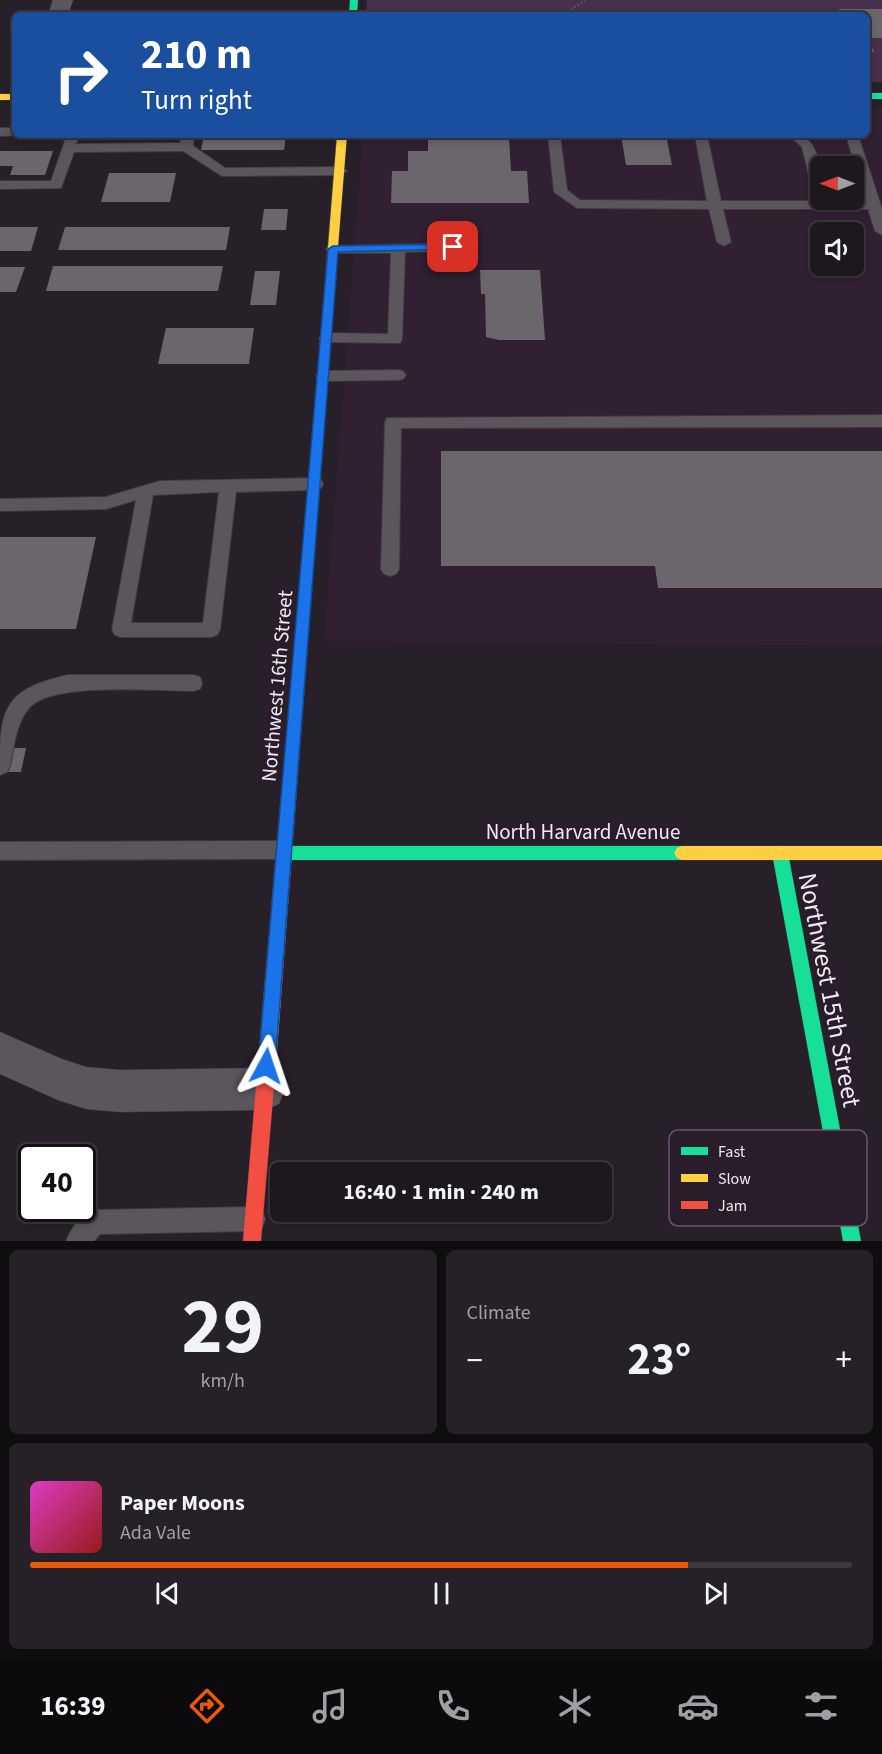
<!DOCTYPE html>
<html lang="en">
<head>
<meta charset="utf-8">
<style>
  :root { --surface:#1d181e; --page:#252127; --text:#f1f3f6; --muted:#a0a0a4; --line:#3b373c; --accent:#ea580c }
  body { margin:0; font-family:"Source Sans 3",sans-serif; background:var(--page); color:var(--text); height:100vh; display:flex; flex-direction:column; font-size:22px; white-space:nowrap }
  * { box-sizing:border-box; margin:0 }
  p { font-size:20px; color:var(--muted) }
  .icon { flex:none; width:33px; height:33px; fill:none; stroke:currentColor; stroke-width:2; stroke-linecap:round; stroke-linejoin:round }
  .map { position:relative; height:1241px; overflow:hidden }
  .details { display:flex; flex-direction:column; gap:9px; padding:9px; background:#100d10; flex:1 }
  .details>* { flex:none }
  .hud { position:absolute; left:12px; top:12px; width:858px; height:126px; border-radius:9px; box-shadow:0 3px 9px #0003,0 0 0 2px var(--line); background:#1a4fa0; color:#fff; overflow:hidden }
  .needle { width:39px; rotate:270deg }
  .buttons { position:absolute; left:810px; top:156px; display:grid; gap:12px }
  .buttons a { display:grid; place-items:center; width:54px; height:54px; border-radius:9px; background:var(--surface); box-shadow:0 3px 9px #0003,0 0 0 2px var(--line); font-size:30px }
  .speed { position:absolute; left:18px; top:1144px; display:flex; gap:12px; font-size:30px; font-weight:700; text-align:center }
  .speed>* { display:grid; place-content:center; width:78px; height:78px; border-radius:50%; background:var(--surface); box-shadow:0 3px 9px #0003,0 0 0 2px var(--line); line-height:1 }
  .speed .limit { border:3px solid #111; border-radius:9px; background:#fff; color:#111 }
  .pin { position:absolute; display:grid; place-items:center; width:51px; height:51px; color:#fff; margin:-26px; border-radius:12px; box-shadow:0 3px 9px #0006 }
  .me { position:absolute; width:66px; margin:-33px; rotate:5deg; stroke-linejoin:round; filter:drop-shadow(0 0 4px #0008) }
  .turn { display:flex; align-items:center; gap:21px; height:126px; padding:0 30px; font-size:27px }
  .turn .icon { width:78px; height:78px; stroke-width:2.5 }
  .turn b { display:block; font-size:42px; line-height:51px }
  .big { font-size:45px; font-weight:700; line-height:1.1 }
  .details .widget { flex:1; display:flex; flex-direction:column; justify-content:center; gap:9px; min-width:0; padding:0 21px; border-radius:9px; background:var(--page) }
  .details .dial { align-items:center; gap:0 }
  .dial b { font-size:78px; line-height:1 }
  .song { display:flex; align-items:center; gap:18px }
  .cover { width:72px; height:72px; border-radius:9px; background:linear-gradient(135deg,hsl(310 70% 55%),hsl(0 70% 35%)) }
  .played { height:6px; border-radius:3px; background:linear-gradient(90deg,var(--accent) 80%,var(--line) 80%) }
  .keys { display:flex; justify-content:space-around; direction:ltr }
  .heat { display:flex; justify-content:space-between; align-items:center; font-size:33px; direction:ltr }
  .details .tiles { flex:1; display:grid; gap:9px; grid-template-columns:1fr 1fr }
  .widget:last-child { grid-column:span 2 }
  .trip { position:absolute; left:270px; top:1162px; width:342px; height:60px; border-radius:9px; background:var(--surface); box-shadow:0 3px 9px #0003,0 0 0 2px var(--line); font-weight:700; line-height:60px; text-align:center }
  .dock { display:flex; height:96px; justify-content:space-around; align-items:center; background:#0c0a0c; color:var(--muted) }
  .dock .icon { width:42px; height:42px }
  .dock .active { color:var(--accent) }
  .dock b { font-size:27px; color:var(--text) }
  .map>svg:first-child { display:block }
  .built { fill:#302032; fill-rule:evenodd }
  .green { fill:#482f4c }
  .building { fill:#6b656c }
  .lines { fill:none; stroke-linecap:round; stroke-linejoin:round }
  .lane-casing { stroke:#413a42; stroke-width:2 }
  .street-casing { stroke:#413a42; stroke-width:1 }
  .fast-casing { stroke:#413a42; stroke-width:1 }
  .slow-casing { stroke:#413a42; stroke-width:1 }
  .jam-casing { stroke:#413a42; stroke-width:1 }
  .path { stroke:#656066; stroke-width:3; stroke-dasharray:1 3; stroke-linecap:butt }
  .lane { fill:#5b565c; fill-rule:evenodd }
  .street { fill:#5b565c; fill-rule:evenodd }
  .fast { fill:#16e098; fill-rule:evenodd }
  .slow { fill:#ffcf43; fill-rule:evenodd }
  .jam { fill:#f24e42; fill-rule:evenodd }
  .route { fill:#1a73e8; stroke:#114b97; stroke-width:1.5 }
  .labels { text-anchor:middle; stroke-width:6; stroke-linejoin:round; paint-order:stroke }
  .street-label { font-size:21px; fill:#f0e8f2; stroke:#291d2c }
  .near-street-label { font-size:26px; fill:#f0e8f2; stroke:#291d2c }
  .key { fill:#291d2c; stroke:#655a67; stroke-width:1.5 }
  .key-label { font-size:16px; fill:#f0e8f2 }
</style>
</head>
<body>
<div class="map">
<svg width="882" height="1241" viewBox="0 0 882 1241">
  <rect width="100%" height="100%" fill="#272028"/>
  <!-- built -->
  <path class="built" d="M867 107H882V646L324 641 363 135H867ZM820 166H854V200H820ZM820 232H854V266H820Z"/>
  <!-- green -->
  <polygon class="green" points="367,0 882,0 882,82 867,82 867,15 366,15"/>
  <!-- building -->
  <g class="building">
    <polygon points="839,9 882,9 882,38 868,38 874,52 867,52 867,15 841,15"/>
    <polygon points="204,135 286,135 284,150 201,150"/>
    <polygon points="621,135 666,135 672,165 626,165"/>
    <polygon points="428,137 509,137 511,171 527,171 529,203 391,203 392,171 408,171 408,151 428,151"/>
    <polygon points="0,151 53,151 45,175 10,175 13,166 0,166"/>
    <polygon points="109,173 176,173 170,202 101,202"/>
    <polygon points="264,209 288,209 286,230 261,230"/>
    <polygon points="0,227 38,227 31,251 0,251"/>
    <polygon points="65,227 230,227 226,250 58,250"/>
    <polygon points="53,266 223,266 218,291 46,291"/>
    <polygon points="0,267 25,267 16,292 0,292"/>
    <polygon points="480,270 540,270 545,340 499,340 486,337 485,294 481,294"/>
    <polygon points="255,271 280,271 276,305 250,305"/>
    <polygon points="166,328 254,328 249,364 158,364"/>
    <polygon points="441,451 882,451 882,588 658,588 655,566 441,566"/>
    <polygon points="0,537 96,537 76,629 0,629"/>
    <polygon points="0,748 26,748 21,772 0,772"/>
  </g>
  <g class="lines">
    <defs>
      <g id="lane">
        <polygon points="0,128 15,128 15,135 18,135 0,136"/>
        <polygon points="67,135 79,135 76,144 180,143 182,135 194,135 193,146 225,168 340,167 347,171 340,175 222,176 183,151 74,152 61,188 0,189 0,181 51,181"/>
        <polygon points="548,135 560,135 567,190 580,200 707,201 695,135 707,135 721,201 866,201 846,135 858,135 882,209 882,235 875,231 868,209 723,209 731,242 724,246 717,242 709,209 577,208 554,192"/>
        <path d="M789 135H803C822 150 820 173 820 196L813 192 802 147Z"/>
        <polygon points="471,243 478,247 476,250 405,252 402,339 400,343 321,342 319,338 326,333 388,334 391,253 333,253 326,249 328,246"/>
        <polygon points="398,370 403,371 406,375 403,379 398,380 324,381 319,380 316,376 319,372 324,371"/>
        <polygon points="882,415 882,427 401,428 399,569 396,574 390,576 384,574 381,569 385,422 387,418"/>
        <path d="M315 478 321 480 323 484 321 488 315 490 236 492 220 630 217 635 211 637H121L115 635 112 630 136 500 106 509 0 511V499L106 497 160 481ZM219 492 203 623H131L153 495Z"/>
        <path d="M68 675H193L200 677 202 683 200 689 193 691C156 691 57 682 31 706 16 721 14 747 10 766L7 772 0 775C0 712 0 690 68 675Z"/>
        <polygon points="284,841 291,843 294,850 291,857 284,859 0,860 0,842"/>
        <path d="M253 1207 262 1210 265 1219 262 1228 253 1231 100 1234 94 1241H66C71 1228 81 1215 94 1210Z"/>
      </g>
      <g id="street">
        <polygon points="53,0 73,0 68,15 48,15"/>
        <polygon points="0,1032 62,1059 86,1067 120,1070 264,1068 279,1074 285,1089 279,1104 264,1110 120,1112 86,1109 58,1100 0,1074"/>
      </g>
      <g id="fast">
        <polygon points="350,0 358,0 357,15 349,15"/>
        <rect x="867" y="93" width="15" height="6"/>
        <polygon points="331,269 336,272 303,706 301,710 296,712 291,710 289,706 326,272"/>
        <polygon points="284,846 682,846 687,848 690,853 687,858 682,860 284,860 279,858 276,853 279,848"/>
        <polygon points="780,846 785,848 788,853 861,1241 843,1241 772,853 775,848"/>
      </g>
      <g id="slow">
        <rect x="0" y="94" width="15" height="6"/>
        <polygon points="337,135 347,135 336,272 331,275 326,272"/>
        <polygon points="296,700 301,702 303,706 277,1050 274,1056 268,1059 262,1056 259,1050 289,706 291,702"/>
        <polygon points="682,846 882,846 882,860 682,860 677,858 674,853 677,848"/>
      </g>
      <polygon id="jam" points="268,1041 274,1044 277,1050 261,1241 243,1241 259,1050 262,1044"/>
    </defs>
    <!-- lane casing -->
    <use href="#lane" class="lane-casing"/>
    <!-- street casing -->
    <use href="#street" class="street-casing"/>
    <!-- fast casing -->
    <use href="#fast" class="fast-casing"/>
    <!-- slow casing -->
    <use href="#slow" class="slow-casing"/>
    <!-- jam casing -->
    <use href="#jam" class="jam-casing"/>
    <!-- path -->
    <polyline class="path" points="564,13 586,0"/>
    <!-- lane -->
    <use href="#lane" class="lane"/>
    <!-- street -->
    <use href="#street" class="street"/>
    <!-- fast -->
    <use href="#fast" class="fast"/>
    <!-- slow -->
    <use href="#slow" class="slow"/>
    <!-- jam -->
    <use href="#jam" class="jam"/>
  </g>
  <!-- route -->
  <polygon class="route" points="453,244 457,245 457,249 338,252 275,1066 272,1072 266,1075 260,1072 258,1066 328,249 333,246"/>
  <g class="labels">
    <!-- street labels -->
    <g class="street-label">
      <text transform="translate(277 686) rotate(-85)" y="7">Northwest 16th Street</text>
      <text x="583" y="839">North Harvard Avenue</text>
    </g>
    <!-- near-street labels -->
    <g class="near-street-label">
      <text transform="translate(830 990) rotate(79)" y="9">Northwest 15th Street</text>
    </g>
  </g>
  <!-- legend -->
  <rect x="669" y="1130" width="198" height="96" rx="9" class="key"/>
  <rect x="681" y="1147" width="27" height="8" fill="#16e098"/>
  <rect x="681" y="1174" width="27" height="8" fill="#ffcf43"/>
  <rect x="681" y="1201" width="27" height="8" fill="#f24e42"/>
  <g class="key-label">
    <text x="718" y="1157">Fast</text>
    <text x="718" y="1184">Slow</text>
    <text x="718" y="1211">Jam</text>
  </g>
</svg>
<div class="buttons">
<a><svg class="needle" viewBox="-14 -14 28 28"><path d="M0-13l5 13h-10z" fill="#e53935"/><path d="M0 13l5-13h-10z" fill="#a0a0a4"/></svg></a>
<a><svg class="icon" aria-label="sound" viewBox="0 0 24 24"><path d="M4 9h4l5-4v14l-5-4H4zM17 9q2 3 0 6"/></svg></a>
</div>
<div class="speed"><div class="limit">40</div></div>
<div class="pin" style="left:453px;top:247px;background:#d93025"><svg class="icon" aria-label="arrive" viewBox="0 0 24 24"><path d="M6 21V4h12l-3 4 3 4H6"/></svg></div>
<svg class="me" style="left:266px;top:1066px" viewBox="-20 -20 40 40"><path d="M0-17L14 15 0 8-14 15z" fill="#1a73e8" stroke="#fff" stroke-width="4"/></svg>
<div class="trip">16:40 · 1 min · 240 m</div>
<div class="hud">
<div class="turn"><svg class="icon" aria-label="right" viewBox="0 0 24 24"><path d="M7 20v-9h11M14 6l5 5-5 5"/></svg><div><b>210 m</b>Turn right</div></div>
</div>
</div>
<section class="details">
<div class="tiles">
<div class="widget dial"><b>29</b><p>km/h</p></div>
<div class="widget"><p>Climate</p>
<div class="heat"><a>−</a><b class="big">23°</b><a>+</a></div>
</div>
<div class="widget">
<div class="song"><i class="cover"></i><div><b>Paper Moons</b><p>Ada Vale</p></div></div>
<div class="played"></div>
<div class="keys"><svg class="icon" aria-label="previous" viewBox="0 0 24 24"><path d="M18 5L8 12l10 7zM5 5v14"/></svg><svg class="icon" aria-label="pause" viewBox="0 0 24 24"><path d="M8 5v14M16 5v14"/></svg><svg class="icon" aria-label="next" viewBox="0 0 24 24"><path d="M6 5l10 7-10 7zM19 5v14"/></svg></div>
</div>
</div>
</section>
<nav class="dock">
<b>16:39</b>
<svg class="icon active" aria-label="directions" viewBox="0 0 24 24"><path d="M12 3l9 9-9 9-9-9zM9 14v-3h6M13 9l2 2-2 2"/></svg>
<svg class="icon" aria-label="music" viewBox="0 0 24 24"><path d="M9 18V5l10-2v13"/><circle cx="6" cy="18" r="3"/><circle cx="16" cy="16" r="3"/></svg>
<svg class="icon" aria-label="phone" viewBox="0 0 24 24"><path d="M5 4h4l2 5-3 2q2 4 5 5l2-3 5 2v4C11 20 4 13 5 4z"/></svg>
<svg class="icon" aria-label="climate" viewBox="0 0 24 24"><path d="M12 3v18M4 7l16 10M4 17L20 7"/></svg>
<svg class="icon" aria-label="car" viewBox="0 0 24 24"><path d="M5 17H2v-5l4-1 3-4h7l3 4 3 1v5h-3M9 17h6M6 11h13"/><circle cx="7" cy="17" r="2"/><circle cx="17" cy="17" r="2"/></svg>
<svg class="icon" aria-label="filters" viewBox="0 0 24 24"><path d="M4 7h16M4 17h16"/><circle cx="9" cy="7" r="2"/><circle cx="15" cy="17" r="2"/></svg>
</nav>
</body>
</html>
